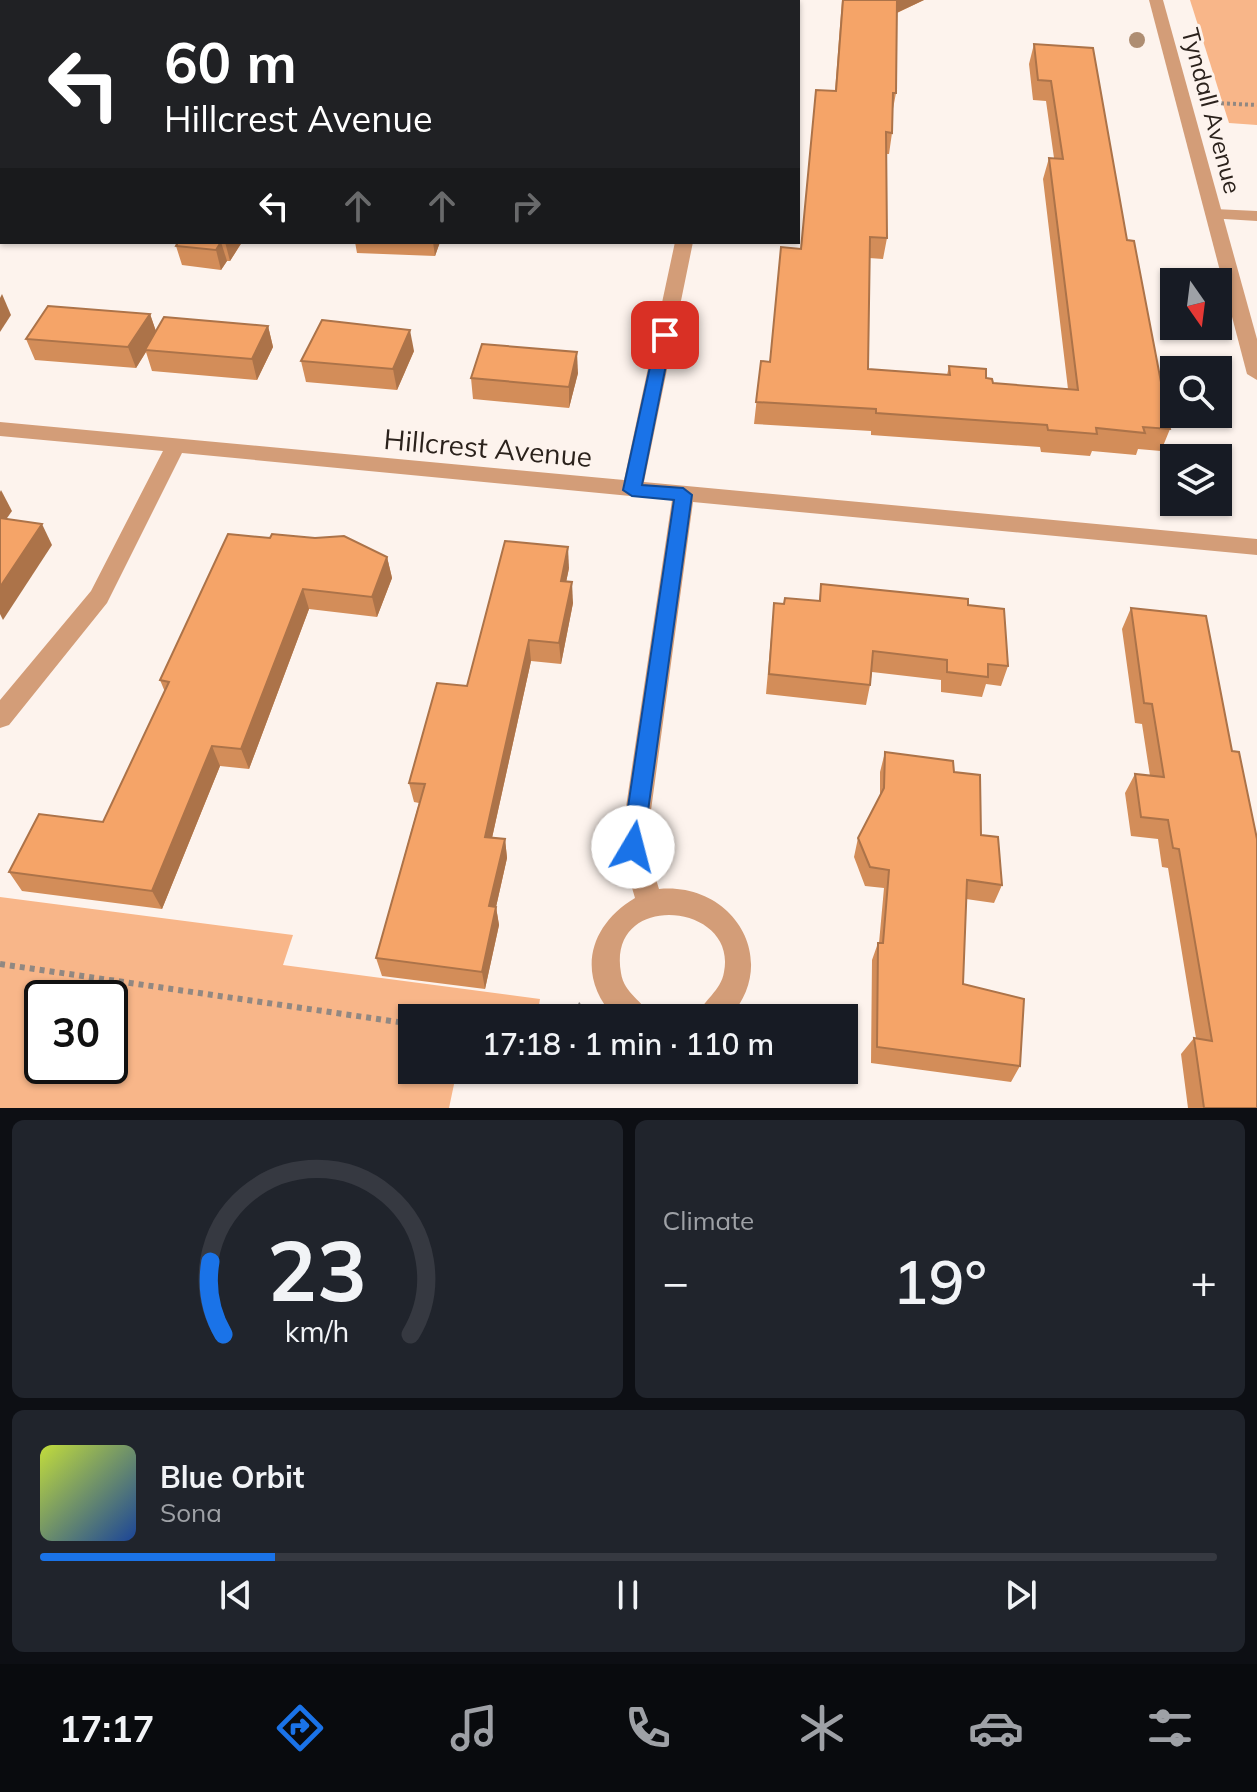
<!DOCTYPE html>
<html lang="en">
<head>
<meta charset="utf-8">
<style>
  :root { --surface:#171b24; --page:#20242c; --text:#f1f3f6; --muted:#9ea1a6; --line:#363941; --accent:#1a73e8 }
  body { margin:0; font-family:Mulish,sans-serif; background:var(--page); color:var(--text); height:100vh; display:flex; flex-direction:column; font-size:30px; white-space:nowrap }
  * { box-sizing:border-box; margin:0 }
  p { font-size:26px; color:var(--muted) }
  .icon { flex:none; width:44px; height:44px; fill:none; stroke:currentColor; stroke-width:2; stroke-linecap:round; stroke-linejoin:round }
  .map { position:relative; height:1108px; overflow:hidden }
  .sheet { display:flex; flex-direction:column; gap:12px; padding:12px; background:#0d0f14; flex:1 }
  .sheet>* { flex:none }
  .banner { position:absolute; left:0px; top:0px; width:800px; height:244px; box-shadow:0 2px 6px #0004; background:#202124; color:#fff; overflow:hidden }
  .needle { width:52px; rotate:166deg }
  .fabs { position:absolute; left:1160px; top:268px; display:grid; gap:16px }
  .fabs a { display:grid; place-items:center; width:72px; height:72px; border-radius:0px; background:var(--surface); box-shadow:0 2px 6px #0004; font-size:40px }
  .speed { position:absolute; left:24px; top:980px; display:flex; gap:16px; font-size:40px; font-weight:700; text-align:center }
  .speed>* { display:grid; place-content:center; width:104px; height:104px; border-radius:50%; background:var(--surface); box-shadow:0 2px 6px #0004; line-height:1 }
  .speed .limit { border:4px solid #111; border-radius:12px; background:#fff; color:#111 }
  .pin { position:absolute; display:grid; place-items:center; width:68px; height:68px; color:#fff; margin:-34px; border-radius:16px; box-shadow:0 4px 12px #0006 }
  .me { position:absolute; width:88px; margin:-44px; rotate:8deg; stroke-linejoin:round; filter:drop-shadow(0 0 6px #0008) }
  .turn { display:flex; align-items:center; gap:28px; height:168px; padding:0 32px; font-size:36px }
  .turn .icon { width:104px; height:104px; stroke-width:2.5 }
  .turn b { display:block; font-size:56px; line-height:68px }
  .lanes { display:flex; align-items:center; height:76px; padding:0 32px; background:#0003; justify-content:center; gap:40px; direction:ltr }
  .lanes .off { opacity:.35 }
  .big { font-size:60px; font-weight:600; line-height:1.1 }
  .sheet .card { flex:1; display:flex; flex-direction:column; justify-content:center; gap:12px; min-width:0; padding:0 28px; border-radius:12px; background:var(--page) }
  .sheet .dial { align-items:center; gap:0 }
  .dial svg { height:208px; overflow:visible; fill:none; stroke:var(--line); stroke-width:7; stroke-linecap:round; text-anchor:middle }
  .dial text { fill:var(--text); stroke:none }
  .song { display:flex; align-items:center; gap:24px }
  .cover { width:96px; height:96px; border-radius:12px; background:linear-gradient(135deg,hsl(70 70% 55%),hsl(220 70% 35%)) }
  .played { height:8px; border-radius:4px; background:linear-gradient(90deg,var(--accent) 20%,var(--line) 20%) }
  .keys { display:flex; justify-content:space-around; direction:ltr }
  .heat { display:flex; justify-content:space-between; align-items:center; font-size:44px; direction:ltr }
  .sheet .tiles { flex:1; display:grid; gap:12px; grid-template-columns:1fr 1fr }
  .card:last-child { grid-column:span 2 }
  .trip { position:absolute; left:398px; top:1004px; width:460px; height:80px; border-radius:0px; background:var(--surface); box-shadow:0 2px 6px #0004; font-weight:600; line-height:80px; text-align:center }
  .menu { display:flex; height:128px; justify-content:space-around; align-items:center; background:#090b0e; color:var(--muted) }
  .menu .icon { width:56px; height:56px }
  .menu .on { color:var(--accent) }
  .menu b { font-size:36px; color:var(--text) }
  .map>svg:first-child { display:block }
  .green { fill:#f8b689; fill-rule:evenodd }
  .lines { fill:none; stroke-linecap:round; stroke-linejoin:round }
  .path-far1 { stroke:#918882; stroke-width:4; stroke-dasharray:3 3; stroke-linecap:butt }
  .path { stroke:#918882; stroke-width:6; stroke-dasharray:5 5; stroke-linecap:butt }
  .minor { fill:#d39d78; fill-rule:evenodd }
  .tertiary { fill:#d39d78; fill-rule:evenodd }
  .tree { fill:#ae8d72 }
  .wall { fill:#d38d59 }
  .shaded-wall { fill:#ac7349 }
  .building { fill:#f5a468; stroke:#ac7349; stroke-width:2 }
  .route { fill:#1a73e8; stroke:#114b97; stroke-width:2 }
  .labels { text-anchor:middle; stroke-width:6; stroke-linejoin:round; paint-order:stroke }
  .far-street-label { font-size:24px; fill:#2b221c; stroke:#fdf3ed }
  .street-label { font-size:28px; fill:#2b221c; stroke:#fdf3ed }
</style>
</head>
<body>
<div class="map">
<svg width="1257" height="1108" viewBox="0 0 1257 1108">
  <rect width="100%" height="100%" fill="#fdf3ed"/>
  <!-- green -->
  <g class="green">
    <polygon points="1190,0 1257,0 1257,125 1229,123"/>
    <path d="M0 897 293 935 283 965 540 999 537 1018H412V1070H457L449 1108H0ZM42 998H110V1066H42Z"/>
  </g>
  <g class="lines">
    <!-- path-far1 -->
    <polyline class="path-far1" points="1215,103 1257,105"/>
    <!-- path -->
    <g class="path">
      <polyline points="0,964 412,1024"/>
      <polyline points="552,1018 581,1005"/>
    </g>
    <!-- minor -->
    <g class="minor">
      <polygon points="661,0 680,0 681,2 662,2"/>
      <rect x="0" y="134" width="2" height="10"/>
      <polygon points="1214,209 1257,211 1257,221 1208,218 1206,214 1208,210"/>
      <path d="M675 242H693L644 482 1257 539V555L693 502 646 847 659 889C732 882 782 959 729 1018H696C703 1000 721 991 724 972 738 902 606 890 621 973 624 994 644 1001 651 1018H615C576 976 588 926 635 898L620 847 672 500 182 453 107 603 9 725 0 728V700L91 591 163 451 0 436V422L624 480Z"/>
    </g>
    <!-- tertiary -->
    <polygon class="tertiary" points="1149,0 1163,0 1257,339 1257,380 1247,374"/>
  </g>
  <!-- trees -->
  <circle class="tree" cx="1137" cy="40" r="8"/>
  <!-- wall -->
  <g class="wall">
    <polygon points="0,0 2,2 2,97 0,97"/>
    <polygon points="842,0 924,0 897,13 896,93 892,114 892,133 889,154 886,154 887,238 883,259 869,258 868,369 947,375 949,366 986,378 993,383 1068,389 1043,179 1049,158 1054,158 1046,101 1033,100 1029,64 1034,44 1127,240 1170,429 1161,451 1138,449 1136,455 1092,451 1090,456 1041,452 1040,447 871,435 871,431 754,424 761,361 770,362 801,249 835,91"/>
    <polygon points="178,242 242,242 230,261 227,261 221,270 182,265 176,246"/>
    <polygon points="355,242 440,242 435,256 357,253"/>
    <polygon points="150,314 156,332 268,326 273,347 257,380 152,371 146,352 136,368 35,360 26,339"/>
    <polygon points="414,351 397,390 306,382 301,361"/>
    <polygon points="578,373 569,408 473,399 471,378"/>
    <polygon points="228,534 387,557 392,578 377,617 309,609 249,769 220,766 162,909 22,891 9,872 103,822 165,692 160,680"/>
    <polygon points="569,568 566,582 573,603 561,664 531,661 492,838 505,839 507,858 496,907 499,925 485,989 382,976 376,958 419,803 414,802 409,783"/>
    <polygon points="821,584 968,605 1008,666 1001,686 986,684 982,697 941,692 941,680 872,672 870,685 866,705 766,694 774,603 784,604 819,601"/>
    <polygon points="1131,608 1257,1108 1188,1108 1181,1054 1194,1038 1196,1038 1168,868 1162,867 1158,839 1131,836 1125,793 1135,774 1150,776 1142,724 1135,723 1122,629"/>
    <polygon points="885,752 954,772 1002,885 994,903 966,899 963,984 1020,1066 1011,1082 871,1063 872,960 878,943 879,943 884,888 865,886 854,857 858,838 880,797 880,772"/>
  </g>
  <!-- shaded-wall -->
  <g class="shaded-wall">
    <polygon points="896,0 924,0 894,14"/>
    <polygon points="2,199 2,222 0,217 0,202"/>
    <polygon points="221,242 227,261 221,270 216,250"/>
    <polygon points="225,242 242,242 230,261"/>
    <polygon points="433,242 440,242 435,256"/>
    <polygon points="2,294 11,315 0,332 0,298"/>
    <polygon points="150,314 157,334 136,368 128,347"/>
    <polygon points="268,326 273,347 257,380 252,359"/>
    <polygon points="410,330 414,351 397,390 393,369"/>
    <polygon points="577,352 578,373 569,408 569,387"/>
    <polygon points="1,490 12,511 0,528 0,492"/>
    <polygon points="42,524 52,545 3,620 0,614 0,587"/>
    <polygon points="568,547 569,568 562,602 561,581"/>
    <polygon points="387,557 392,578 377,617 372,597"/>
    <polygon points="572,582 573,603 561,664 559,643"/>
    <polygon points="303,589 309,609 249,769 241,749"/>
    <polygon points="529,640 531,661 488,856 485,837"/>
    <polygon points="212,746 220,766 162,909 152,891"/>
    <polygon points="505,839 507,858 496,907 499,925 485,989 482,972 489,906"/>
  </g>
  <!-- building -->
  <g class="building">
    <polygon points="0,0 499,0 535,2 2,2 2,78 0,78"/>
    <polygon points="554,0 598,0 597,2 554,2"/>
    <polygon points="843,0 897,0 896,93 893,93 892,133 886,132 887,238 870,237 868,369 950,375 949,366 986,369 986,378 992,379 993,383 1078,390 1049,158 1063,159 1051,81 1038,80 1034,44 1093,48 1127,240 1134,241 1170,429 1143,427 1145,433 1096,428 1097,434 1048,430 1047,425 876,413 876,409 756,402 761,361 770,362 781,247 801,249 816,90 836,91"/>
    <polygon points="0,173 2,173 2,199 0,202"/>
    <polygon points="178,242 221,242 216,250 176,246"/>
    <polygon points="48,306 150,314 128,347 26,339"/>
    <polygon points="164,317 268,326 252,359 145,350"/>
    <polygon points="322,320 410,330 393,369 301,361"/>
    <polygon points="482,344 577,352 569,387 471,378"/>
    <polygon points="0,518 42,524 0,587"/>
    <polygon points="228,534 270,538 272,534 315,538 344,536 387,557 372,597 303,589 241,749 212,746 152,891 9,872 39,814 103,822 169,682 160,680"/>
    <polygon points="505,541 568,547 561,581 572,582 559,643 529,640 485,837 505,839 489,906 496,907 482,972 376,958 425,784 409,783 437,683 467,686"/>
    <polygon points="821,584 968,599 968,605 1004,609 1008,666 988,664 988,677 947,672 947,660 873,651 870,685 769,674 774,603 784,604 785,598 820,601"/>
    <polygon points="1131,608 1206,616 1232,751 1239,752 1257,839 1257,1108 1204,1108 1194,1038 1212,1041 1179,849 1173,848 1168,820 1141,817 1135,774 1164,777 1152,704 1144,703"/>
    <polygon points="885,752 953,761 954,772 980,775 981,835 998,837 1002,885 967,880 963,984 1024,999 1020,1066 877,1047 878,943 883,943 889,870 870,867 858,838 884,788"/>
  </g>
  <!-- route -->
  <polygon class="route" points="665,330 672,335 642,485 683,488 692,495 643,847 640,854 633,856 625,854 622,847 674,500 632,496 623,490 657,335"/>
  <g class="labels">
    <!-- far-street labels -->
    <g class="far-street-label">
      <text transform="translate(1211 111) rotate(75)" y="8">Tyndall Avenue</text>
    </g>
    <!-- street labels -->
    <g class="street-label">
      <text transform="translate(488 448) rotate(5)" y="10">Hillcrest Avenue</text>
    </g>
  </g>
</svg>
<div class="fabs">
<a><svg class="needle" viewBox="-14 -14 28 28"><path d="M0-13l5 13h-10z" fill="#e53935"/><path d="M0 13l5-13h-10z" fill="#9ea1a6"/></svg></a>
<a><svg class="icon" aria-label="search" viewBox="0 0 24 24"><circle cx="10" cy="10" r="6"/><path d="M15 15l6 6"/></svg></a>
<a><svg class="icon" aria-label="layers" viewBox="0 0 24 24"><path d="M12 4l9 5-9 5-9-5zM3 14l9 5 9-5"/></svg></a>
</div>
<div class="speed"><div class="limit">30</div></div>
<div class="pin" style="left:665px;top:335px;background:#d93025"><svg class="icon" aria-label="arrive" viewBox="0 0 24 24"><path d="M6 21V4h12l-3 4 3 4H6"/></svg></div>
<svg class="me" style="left:633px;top:847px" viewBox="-20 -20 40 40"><circle r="19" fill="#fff"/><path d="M0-13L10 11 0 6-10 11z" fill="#1a73e8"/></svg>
<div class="trip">17:18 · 1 min · 110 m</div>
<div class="banner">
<div class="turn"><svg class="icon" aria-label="left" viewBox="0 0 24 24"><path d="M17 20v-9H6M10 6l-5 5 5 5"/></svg><div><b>60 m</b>Hillcrest Avenue</div></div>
<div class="lanes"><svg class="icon" aria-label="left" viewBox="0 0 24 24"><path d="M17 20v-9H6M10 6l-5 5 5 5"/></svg><svg class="icon off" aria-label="ahead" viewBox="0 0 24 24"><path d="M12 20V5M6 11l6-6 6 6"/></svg><svg class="icon off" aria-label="ahead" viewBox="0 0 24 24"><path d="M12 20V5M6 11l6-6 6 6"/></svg><svg class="icon off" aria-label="right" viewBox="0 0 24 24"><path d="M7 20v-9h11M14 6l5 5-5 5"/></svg></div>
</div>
</div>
<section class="sheet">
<div class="tiles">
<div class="card dial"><svg viewBox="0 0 100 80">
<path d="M14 69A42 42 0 1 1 86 69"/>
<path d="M14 69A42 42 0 0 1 9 41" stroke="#1a73e8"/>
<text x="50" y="56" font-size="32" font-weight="700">23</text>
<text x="50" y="72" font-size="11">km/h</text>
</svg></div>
<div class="card"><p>Climate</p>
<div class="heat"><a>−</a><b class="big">19°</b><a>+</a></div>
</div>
<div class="card">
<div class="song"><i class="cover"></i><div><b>Blue Orbit</b><p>Sona</p></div></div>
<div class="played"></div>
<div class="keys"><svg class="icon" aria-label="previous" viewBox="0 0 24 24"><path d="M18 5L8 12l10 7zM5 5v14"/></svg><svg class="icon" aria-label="pause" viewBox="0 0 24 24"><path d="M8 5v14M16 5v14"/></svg><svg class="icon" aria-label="next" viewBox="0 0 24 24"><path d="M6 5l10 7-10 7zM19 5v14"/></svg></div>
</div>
</div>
</section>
<nav class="menu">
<b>17:17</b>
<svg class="icon on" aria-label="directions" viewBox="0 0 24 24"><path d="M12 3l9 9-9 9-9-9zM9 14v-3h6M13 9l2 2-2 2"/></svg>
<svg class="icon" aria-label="music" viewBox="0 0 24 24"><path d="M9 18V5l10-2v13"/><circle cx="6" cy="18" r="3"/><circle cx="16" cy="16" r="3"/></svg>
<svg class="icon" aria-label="phone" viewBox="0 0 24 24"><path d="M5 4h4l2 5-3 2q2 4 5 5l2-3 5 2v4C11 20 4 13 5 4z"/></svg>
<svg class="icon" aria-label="climate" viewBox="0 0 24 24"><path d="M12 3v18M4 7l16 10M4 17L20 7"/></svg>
<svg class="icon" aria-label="car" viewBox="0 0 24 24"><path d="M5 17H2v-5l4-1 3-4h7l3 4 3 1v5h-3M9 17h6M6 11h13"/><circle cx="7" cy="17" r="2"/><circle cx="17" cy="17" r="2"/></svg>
<svg class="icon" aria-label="filters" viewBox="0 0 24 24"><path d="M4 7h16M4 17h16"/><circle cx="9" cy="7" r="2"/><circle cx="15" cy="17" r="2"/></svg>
</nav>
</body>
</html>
